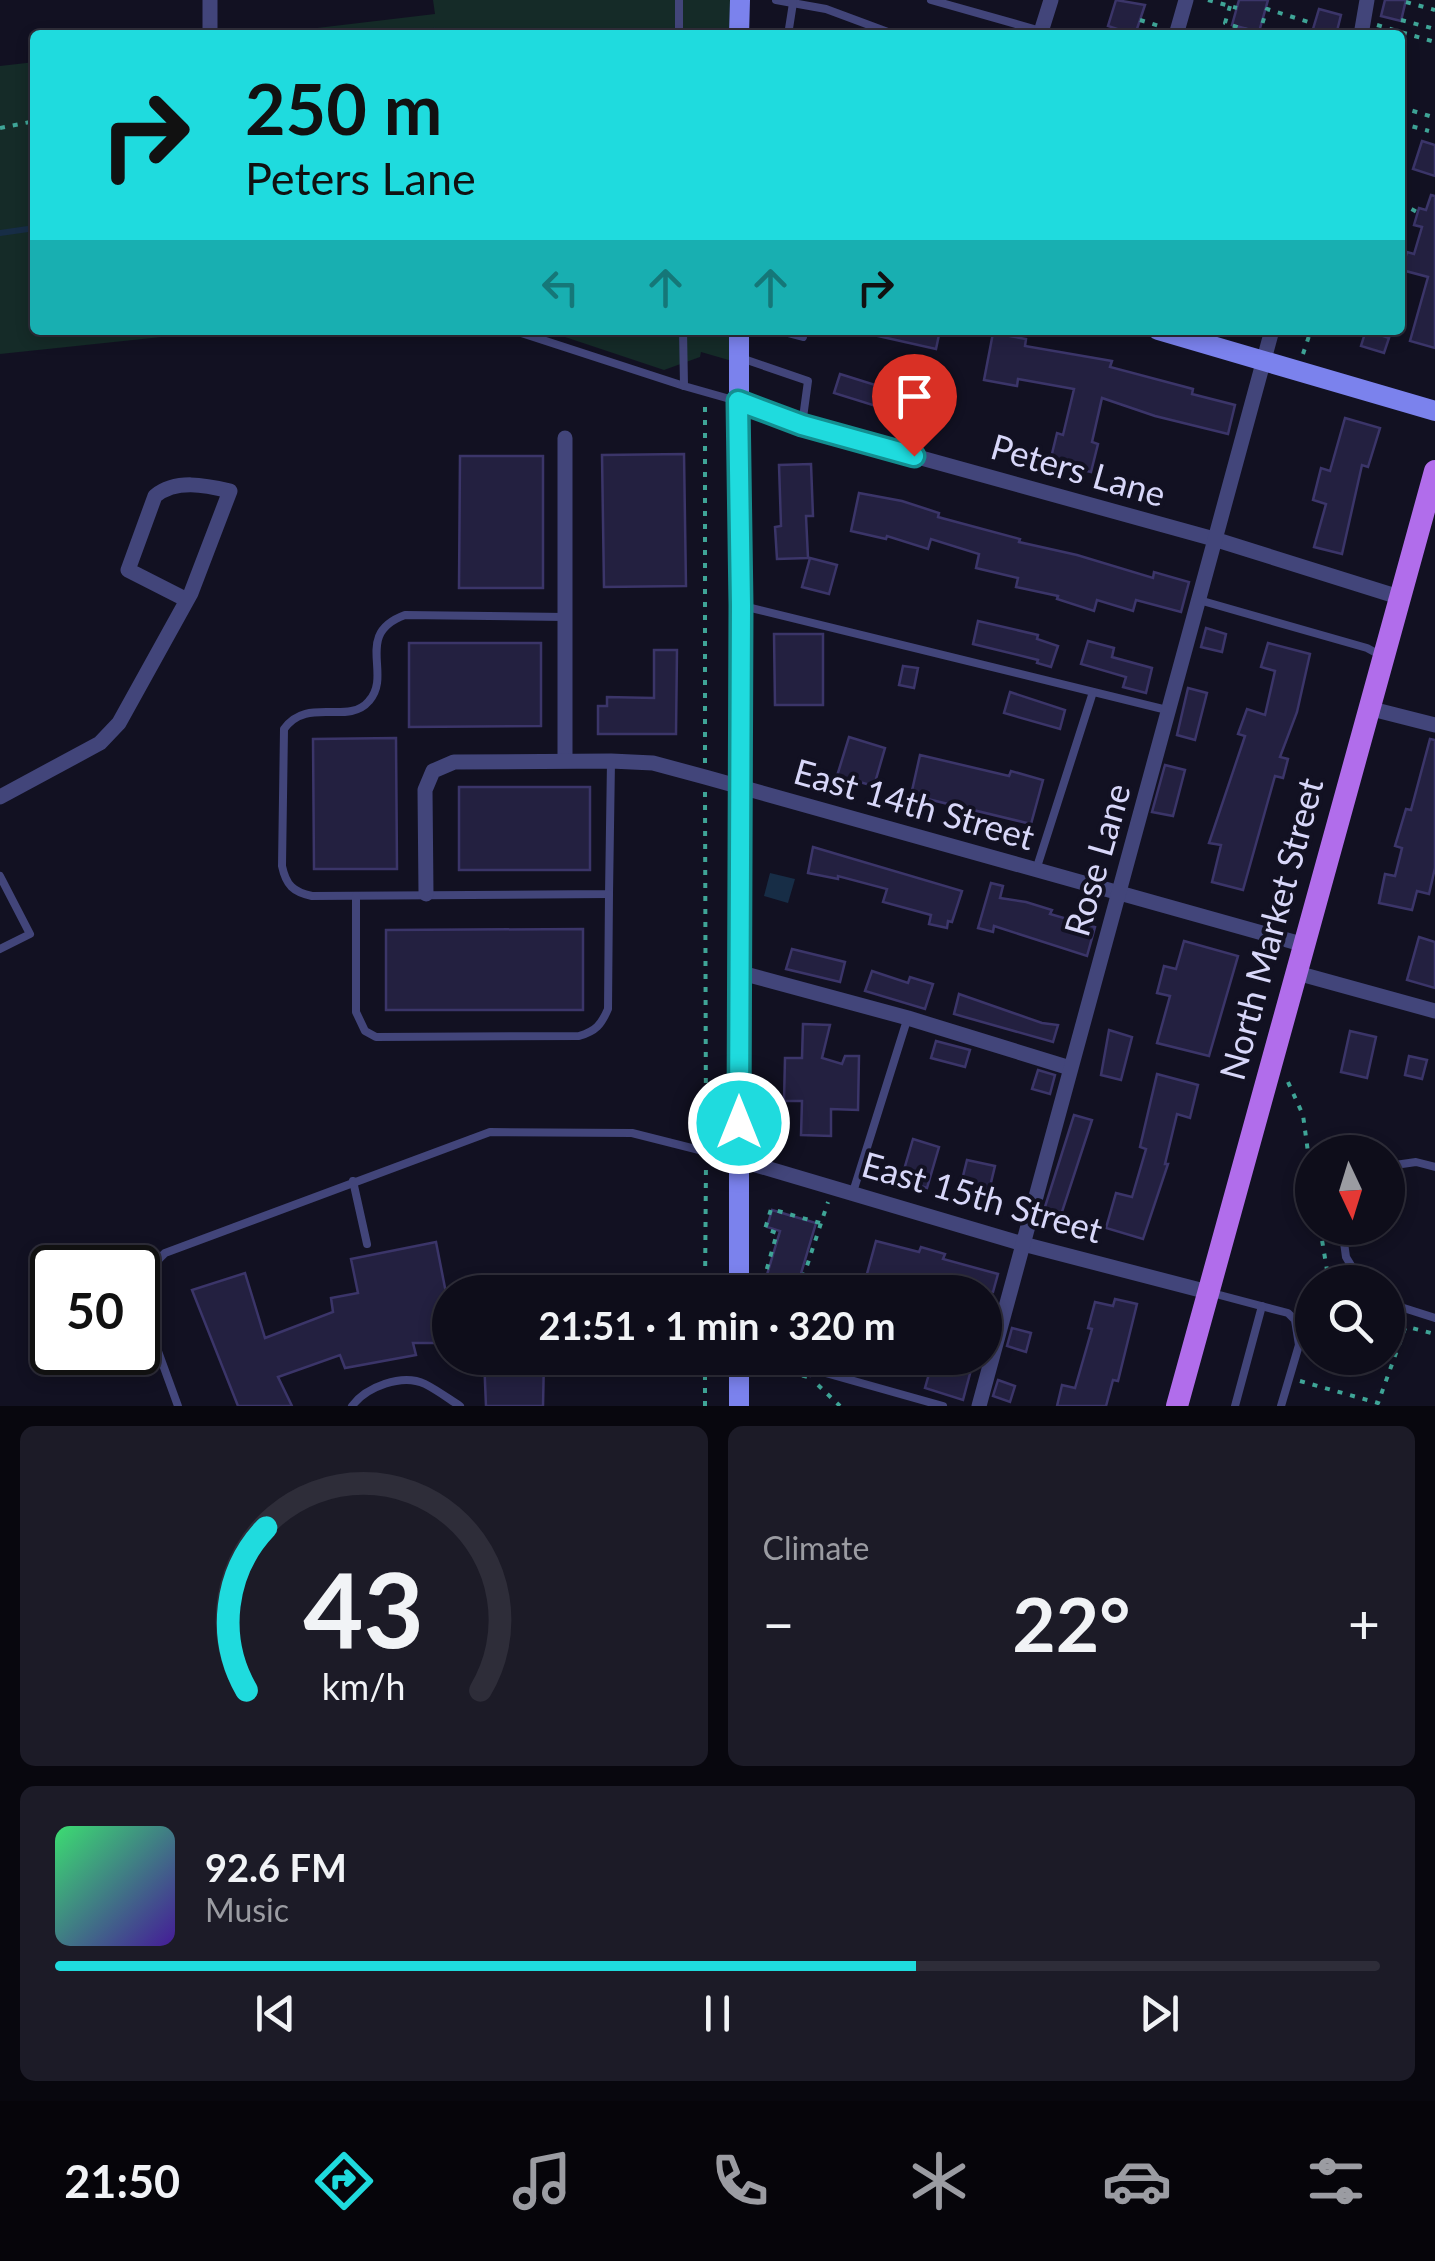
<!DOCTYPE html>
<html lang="en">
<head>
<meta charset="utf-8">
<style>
  :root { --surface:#0e0d1a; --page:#1c1b27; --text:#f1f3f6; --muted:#9b9ca2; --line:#2e2d39; --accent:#1fdbde }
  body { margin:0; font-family:Lato,sans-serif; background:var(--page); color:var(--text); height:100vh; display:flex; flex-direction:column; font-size:38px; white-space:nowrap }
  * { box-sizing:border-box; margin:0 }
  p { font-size:32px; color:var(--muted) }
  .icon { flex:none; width:55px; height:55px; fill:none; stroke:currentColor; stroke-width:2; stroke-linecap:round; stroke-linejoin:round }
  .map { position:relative; height:1406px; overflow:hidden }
  .sheet { display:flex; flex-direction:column; gap:20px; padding:20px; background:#08070e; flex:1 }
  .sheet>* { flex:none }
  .banner { position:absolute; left:30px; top:30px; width:1375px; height:305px; border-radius:10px; box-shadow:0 5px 15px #0003,0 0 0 2px var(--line); background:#1fdbde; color:#111; overflow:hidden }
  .needle { width:65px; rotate:176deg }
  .tools { position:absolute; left:1295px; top:1135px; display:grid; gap:20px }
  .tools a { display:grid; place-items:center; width:110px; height:110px; border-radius:50%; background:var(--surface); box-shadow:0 5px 15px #0003,0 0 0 2px var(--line); font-size:50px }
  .speed { position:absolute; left:30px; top:1245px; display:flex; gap:20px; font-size:50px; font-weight:700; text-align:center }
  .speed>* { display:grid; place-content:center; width:130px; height:130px; border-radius:50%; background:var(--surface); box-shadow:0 5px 15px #0003,0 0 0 2px var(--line); line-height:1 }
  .speed .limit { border:5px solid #111; border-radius:15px; background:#fff; color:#111 }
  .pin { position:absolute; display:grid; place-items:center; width:85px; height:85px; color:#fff; margin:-102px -42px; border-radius:50% 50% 50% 0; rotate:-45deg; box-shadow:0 0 10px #0007 }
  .pin .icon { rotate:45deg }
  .me { position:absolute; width:110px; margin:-55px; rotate:0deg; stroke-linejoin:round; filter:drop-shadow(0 0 8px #0008) }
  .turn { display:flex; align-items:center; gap:35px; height:210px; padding:0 50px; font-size:45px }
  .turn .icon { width:130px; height:130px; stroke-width:2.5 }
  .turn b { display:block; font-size:70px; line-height:85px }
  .lanes { display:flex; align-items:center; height:95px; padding:0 50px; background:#0003; justify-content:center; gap:50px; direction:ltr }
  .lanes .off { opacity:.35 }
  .big { font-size:75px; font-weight:700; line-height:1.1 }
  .sheet .card { flex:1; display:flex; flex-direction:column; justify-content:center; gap:15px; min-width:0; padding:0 35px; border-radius:15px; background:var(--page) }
  .sheet .dial { align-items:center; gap:0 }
  .dial svg { height:260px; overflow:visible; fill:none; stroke:var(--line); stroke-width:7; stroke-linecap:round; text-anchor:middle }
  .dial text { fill:var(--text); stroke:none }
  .song { display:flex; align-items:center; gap:30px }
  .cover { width:120px; height:120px; border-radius:15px; background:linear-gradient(135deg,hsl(140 70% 55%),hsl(260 70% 35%)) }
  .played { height:10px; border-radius:5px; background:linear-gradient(90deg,var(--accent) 65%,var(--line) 65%) }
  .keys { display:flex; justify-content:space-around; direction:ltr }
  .heat { display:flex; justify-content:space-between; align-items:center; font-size:55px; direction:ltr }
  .sheet .tiles { flex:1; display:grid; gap:20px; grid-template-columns:1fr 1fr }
  .card:last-child { grid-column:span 2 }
  .trip { position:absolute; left:432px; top:1275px; width:570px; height:100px; border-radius:50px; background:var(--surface); box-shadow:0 5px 15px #0003,0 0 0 2px var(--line); font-weight:700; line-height:100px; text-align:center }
  .tabs { display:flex; height:160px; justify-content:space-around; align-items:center; background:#06050a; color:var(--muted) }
  .tabs .icon { width:70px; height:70px }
  .tabs .active { color:var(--accent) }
  .tabs b { font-size:45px; color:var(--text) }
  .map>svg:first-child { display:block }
  .green { fill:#152b28 }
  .water { fill:#172d46 }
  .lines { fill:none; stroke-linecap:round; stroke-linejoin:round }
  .stream { stroke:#172d46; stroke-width:6 }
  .building { fill:#232040; stroke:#3b3569; stroke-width:2.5 }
  .path { stroke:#3fa597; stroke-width:4; stroke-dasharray:5 8; stroke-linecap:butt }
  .lane { stroke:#42457a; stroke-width:8 }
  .street { stroke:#42457a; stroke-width:15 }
  .secondary { stroke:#7b82ed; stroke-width:20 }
  .primary { stroke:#b16deb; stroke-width:22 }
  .route-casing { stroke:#148e90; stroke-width:25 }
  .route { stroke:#1fdbde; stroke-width:18 }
  .labels { text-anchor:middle; stroke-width:8; stroke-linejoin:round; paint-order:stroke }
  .street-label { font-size:35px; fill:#d8d7f9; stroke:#121122 }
</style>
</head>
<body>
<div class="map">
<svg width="1435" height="1406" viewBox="0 0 1435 1406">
  <rect width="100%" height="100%" fill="#121122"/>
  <!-- green -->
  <g class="green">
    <polygon points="433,0 733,0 734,35 258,35 435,14"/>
    <polygon points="35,62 35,330 228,330 0,354 0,66"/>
    <polygon points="544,330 739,330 739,363 701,352 700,357 664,370"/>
  </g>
  <!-- water -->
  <polygon class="water" points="770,873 795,879 788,903 764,896"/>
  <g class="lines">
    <!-- stream -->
    <g class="stream">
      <polyline points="432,35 435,31"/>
      <polyline points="0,233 35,228"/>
    </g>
  </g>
  <!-- building -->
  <g class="building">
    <polygon points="1116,0 1145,5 1135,35 1108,26"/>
    <polygon points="1239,0 1268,0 1259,32 1232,25"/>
    <polygon points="1385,0 1406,0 1401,21 1381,16"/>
    <polygon points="1319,9 1341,15 1336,35 1313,29"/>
    <polygon points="1422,141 1435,145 1435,176 1413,169"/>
    <polygon points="1431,195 1435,196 1435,348 1410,341 1428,277 1402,270 1407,252 1414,254 1422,227 1414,225 1419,208 1426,210"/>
    <polygon points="878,330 940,330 936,349 878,336"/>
    <polygon points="1366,330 1389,338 1384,353 1361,346"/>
    <polygon points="993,333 1026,339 1025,346 1112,361 1110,367 1193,389 1192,394 1235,405 1228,434 1155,416 1102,398 1092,442 1098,444 1091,472 1050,462 1057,433 1063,435 1074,389 1018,379 1017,386 984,380"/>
    <polygon points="840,374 885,388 879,407 834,393"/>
    <polygon points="1345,418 1380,428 1368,467 1362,465 1342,554 1314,547 1326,504 1313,500 1321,468 1330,471"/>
    <polygon points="684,454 686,586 604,587 602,455"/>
    <polygon points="460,456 543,456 543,588 459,588"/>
    <polygon points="811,464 813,516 806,516 808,558 777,559 775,527 781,526 779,465"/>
    <polygon points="859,493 902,501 939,513 938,517 1020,539 1019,542 1077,555 1153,578 1154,572 1189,582 1181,612 1136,600 1133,611 1097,600 1094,611 1057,599 1058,596 1016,587 1018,578 976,568 979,554 931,539 928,549 887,536 886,539 851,531"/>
    <polygon points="810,558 837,565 829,594 802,587"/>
    <polygon points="978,621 1038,635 1037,639 1058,646 1051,667 1037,663 1038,660 973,644"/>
    <polygon points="1206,628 1226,634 1222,652 1201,647"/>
    <polygon points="774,634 823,634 823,705 775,705"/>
    <polygon points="1088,641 1114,648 1112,657 1152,668 1146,693 1123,687 1126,677 1081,664"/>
    <polygon points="409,643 541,643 541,726 409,727"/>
    <polygon points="1268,643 1310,654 1297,712 1280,757 1288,759 1283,778 1275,776 1243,890 1212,882 1221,845 1209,843 1245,736 1238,734 1247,709 1265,715 1275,671 1261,667"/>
    <polygon points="654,650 677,650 676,734 598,734 598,706 607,706 607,697 654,698"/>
    <polygon points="903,666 918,668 914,688 899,685"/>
    <polygon points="1188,688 1207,693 1195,740 1177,735"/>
    <polygon points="1010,692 1065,710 1060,729 1004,713"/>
    <polygon points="849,737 885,748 874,786 837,776"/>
    <polygon points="396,738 397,869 314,869 313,739"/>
    <polygon points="1430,739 1435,740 1435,868 1429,894 1417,891 1412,910 1379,903 1385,874 1395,876 1402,848 1395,846 1406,809 1411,810"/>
    <polygon points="920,755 1009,776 1011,771 1043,780 1031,824 911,795"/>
    <polygon points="1165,765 1185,770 1173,816 1152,812"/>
    <rect x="459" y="787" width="131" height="83"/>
    <polygon points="813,847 962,891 952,922 948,921 947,928 929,924 931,915 883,902 887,889 838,876 838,879 808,873"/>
    <polygon points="991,883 1003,886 1000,898 1026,902 1052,910 1050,914 1095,927 1087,956 994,926 993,932 978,928"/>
    <polygon points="583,929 583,1010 386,1010 386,930"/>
    <polygon points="1419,937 1435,942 1435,988 1407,980"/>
    <polygon points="1184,941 1238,956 1209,1056 1157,1043 1170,996 1157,993 1164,966 1176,969"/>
    <polygon points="792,949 845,962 840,982 786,969"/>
    <polygon points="872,971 908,983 910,977 933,984 925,1009 865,991"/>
    <polygon points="959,994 1042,1023 1058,1025 1053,1042 954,1014"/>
    <polygon points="803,1024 830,1025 822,1058 842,1064 845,1056 859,1056 858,1110 831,1109 831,1136 801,1135 802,1101 784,1101 785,1058 802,1058"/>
    <polygon points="1109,1030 1132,1037 1121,1080 1101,1075"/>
    <polygon points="1350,1031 1376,1037 1367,1078 1341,1072"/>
    <polygon points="936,1041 970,1050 965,1067 931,1058"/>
    <polygon points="1409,1056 1427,1060 1422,1079 1405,1075"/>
    <polygon points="1038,1070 1055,1075 1050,1094 1032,1089"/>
    <polygon points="1157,1074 1198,1085 1190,1118 1177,1114 1165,1164 1168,1164 1143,1239 1106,1228 1116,1193 1132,1197 1146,1149 1140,1147"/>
    <polygon points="1074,1115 1092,1120 1061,1215 1044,1210"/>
    <polygon points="913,1139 939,1147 927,1188 901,1180"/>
    <polygon points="967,1160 995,1166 988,1195 960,1188"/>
    <polygon points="772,1210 816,1223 797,1287 766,1278 780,1231 767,1227"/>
    <polygon points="876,1241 919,1252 921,1247 945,1254 943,1259 998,1274 993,1292 862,1292"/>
    <polygon points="436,1242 447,1298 450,1298 450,1343 413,1343 416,1355 345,1368 340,1355 278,1377 292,1406 238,1406 192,1290 245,1273 265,1338 333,1312 331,1298 358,1293 351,1259"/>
    <polygon points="1115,1299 1137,1304 1118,1381 1113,1380 1106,1406 1057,1406 1062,1385 1075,1388 1092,1329 1088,1328 1095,1302 1113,1306"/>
    <polygon points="1012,1328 1031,1333 1026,1352 1007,1346"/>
    <polygon points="484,1358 544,1358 543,1406 486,1406"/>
    <polygon points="800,1359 814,1363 810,1376 796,1372"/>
    <polygon points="954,1361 972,1366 963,1400 925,1388 931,1367 951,1373"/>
    <polygon points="998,1380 1015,1386 1010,1402 993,1396"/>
  </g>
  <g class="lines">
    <!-- path -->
    <g class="path">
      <polyline points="1208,0 1237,8"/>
      <polyline points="1406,2 1435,10"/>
      <polyline points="1230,6 1225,23 1259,34 1267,9 1315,24"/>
      <polyline points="1140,20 1162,27"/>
      <polyline points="1401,20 1435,29"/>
      <polyline points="1377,25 1435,42"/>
      <polyline points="1400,107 1433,117"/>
      <polyline points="1400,123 1429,131"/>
      <polyline points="0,128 35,121"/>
      <polyline points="1400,203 1417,212"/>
      <polyline points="1303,354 1311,330"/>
      <polyline points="705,407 705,763"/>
      <polyline points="705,792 706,1138"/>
      <polyline points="1288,1082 1303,1115 1312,1182"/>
      <polyline points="820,1223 771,1209 765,1229 777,1233 764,1279 799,1290 828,1202"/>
      <polyline points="1320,1228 1329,1282"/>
      <polyline points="705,1292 706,1162"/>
      <polyline points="1388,1322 1435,1334"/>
      <polyline points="796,1358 792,1373 812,1378"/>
      <polyline points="1300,1381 1378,1403 1405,1328"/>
      <polyline points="818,1385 840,1406"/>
      <polyline points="705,1406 705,1358"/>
    </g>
    <!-- lane -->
    <g class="lane">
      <polyline points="679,0 679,35"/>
      <polyline points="776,0 826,9 896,35"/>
      <polyline points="931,0 1041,31"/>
      <polyline points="788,35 793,3"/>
      <polyline points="512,330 684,386"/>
      <polyline points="683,330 684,386 737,401"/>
      <polyline points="776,330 803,337 804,330"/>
      <polyline points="741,358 808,381 802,425"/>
      <polyline points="1199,600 1367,648 1380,655"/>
      <polyline points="743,606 1171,711"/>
      <path d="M565 617 405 615C353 634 393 674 369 701 348 726 307 696 284 729L282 866C286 885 293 892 312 896L609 894 611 761"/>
      <polyline points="1036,870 1093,692"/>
      <polyline points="0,876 30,934 0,949"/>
      <path d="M356 896V1012L365 1031 376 1037 579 1036C596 1031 601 1025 608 1009L609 894"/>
      <polyline points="1388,1166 1416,1162 1435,1167"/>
      <polyline points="353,1181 367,1244"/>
      <polyline points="853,1192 907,1020"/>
      <polyline points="1342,1228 1346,1257 1361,1282"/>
      <polyline points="1212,1293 1288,1313 1295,1320 1299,1345 1281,1406"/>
      <polyline points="1388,1303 1435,1318"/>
      <polyline points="1296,1323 1310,1313"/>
      <polyline points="822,1372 943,1406"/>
      <path d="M178 1406 143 1310C140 1284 146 1271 165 1253L490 1132 632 1133 735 1159"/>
      <path d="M352 1406C366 1387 402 1373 425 1384 437 1390 449 1399 460 1406"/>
      <polyline points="1235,1406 1262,1306"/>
    </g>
    <!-- street -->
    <g class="street">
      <polyline points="210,0 210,35"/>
      <polyline points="1040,35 1051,0"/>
      <polyline points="1176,35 1186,0"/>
      <polyline points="1361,35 1367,0"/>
      <polyline points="737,401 802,425 1214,539 1402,598"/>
      <polyline points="565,438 565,760"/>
      <polyline points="1368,708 1435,725"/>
      <path d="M0 797 100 743 119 723 191 593 230 491C205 485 176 479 155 496L128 570 187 600"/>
      <polyline points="426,894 425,790 433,771 454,762 611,761 653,763 705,777 1305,945"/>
      <polyline points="738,972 908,1018 1070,1068"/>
      <polyline points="1297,973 1435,1011"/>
      <polyline points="739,1160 1023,1244 1208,1292"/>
      <polyline points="979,1406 1272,330"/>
    </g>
    <!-- secondary -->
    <g class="secondary">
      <polyline points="739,35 740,0"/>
      <polyline points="739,330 739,1292"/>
      <polyline points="1158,330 1435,411"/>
      <polyline points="739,1406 739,1358"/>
    </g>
    <!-- primary -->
    <polyline class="primary" points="1177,1406 1435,471"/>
  </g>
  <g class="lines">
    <defs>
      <polyline id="route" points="739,1123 741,605 738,401 802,425 914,456"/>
    </defs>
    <!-- route casing -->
    <use href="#route" class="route-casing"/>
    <!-- route -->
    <use href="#route" class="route"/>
  </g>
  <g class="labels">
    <!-- street labels -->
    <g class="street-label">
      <text transform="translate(1078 471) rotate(16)" y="12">Peters Lane</text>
      <text transform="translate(914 805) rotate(16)" y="12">East 14th Street</text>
      <text transform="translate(1098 860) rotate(-74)" y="12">Rose Lane</text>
      <text transform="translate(1272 929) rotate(-75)" y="12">North Market Street</text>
      <text transform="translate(982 1198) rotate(16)" y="12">East 15th Street</text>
    </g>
  </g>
</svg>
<div class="tools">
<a><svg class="needle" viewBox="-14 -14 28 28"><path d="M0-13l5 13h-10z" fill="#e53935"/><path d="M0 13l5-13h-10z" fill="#9b9ca2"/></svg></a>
<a><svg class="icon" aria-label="search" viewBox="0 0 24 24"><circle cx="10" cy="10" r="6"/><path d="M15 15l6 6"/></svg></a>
</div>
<div class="speed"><div class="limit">50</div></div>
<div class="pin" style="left:914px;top:456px;background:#d93025"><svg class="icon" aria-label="arrive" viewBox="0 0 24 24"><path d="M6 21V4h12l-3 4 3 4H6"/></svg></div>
<svg class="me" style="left:739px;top:1123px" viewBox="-20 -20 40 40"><circle r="17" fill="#1fdbde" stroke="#fff" stroke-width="3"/><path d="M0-11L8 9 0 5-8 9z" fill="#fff"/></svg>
<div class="trip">21:51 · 1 min · 320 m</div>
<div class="banner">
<div class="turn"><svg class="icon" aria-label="right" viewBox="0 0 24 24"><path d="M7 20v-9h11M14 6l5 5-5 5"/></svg><div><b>250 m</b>Peters Lane</div></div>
<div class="lanes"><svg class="icon off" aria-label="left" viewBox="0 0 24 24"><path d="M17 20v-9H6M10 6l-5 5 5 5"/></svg><svg class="icon off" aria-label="ahead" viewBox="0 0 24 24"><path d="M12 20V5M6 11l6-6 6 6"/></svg><svg class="icon off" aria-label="ahead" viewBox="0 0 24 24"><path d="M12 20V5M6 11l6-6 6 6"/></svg><svg class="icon" aria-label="right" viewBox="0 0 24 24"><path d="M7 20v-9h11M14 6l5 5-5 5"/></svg></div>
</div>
</div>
<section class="sheet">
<div class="tiles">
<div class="card dial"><svg viewBox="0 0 100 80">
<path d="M14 69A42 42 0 1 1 86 69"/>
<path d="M14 69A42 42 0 0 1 20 19" stroke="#1fdbde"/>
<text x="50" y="56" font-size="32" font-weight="700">43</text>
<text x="50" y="72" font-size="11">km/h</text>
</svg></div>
<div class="card"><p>Climate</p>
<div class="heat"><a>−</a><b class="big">22°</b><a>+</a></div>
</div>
<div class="card">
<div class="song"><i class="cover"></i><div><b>92.6 FM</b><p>Music</p></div></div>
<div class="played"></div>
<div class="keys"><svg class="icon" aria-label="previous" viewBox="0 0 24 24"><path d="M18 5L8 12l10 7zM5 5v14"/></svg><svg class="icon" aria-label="pause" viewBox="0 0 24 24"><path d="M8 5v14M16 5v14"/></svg><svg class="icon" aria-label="next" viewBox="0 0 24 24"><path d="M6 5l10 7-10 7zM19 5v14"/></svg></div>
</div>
</div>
</section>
<nav class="tabs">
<b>21:50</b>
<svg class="icon active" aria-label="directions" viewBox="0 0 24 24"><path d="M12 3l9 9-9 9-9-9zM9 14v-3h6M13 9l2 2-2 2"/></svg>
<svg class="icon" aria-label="music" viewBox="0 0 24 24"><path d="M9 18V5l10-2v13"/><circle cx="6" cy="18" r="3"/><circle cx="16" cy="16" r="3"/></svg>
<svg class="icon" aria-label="phone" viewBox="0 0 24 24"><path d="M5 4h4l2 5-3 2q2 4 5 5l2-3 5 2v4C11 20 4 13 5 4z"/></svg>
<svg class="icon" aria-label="climate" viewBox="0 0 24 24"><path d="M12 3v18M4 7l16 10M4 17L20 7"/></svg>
<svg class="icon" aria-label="car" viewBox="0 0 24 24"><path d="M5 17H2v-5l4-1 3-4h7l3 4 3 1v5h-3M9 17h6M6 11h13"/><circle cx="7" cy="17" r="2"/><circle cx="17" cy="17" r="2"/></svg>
<svg class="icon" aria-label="filters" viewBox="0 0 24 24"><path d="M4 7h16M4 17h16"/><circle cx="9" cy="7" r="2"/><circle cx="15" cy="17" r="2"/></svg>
</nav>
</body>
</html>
